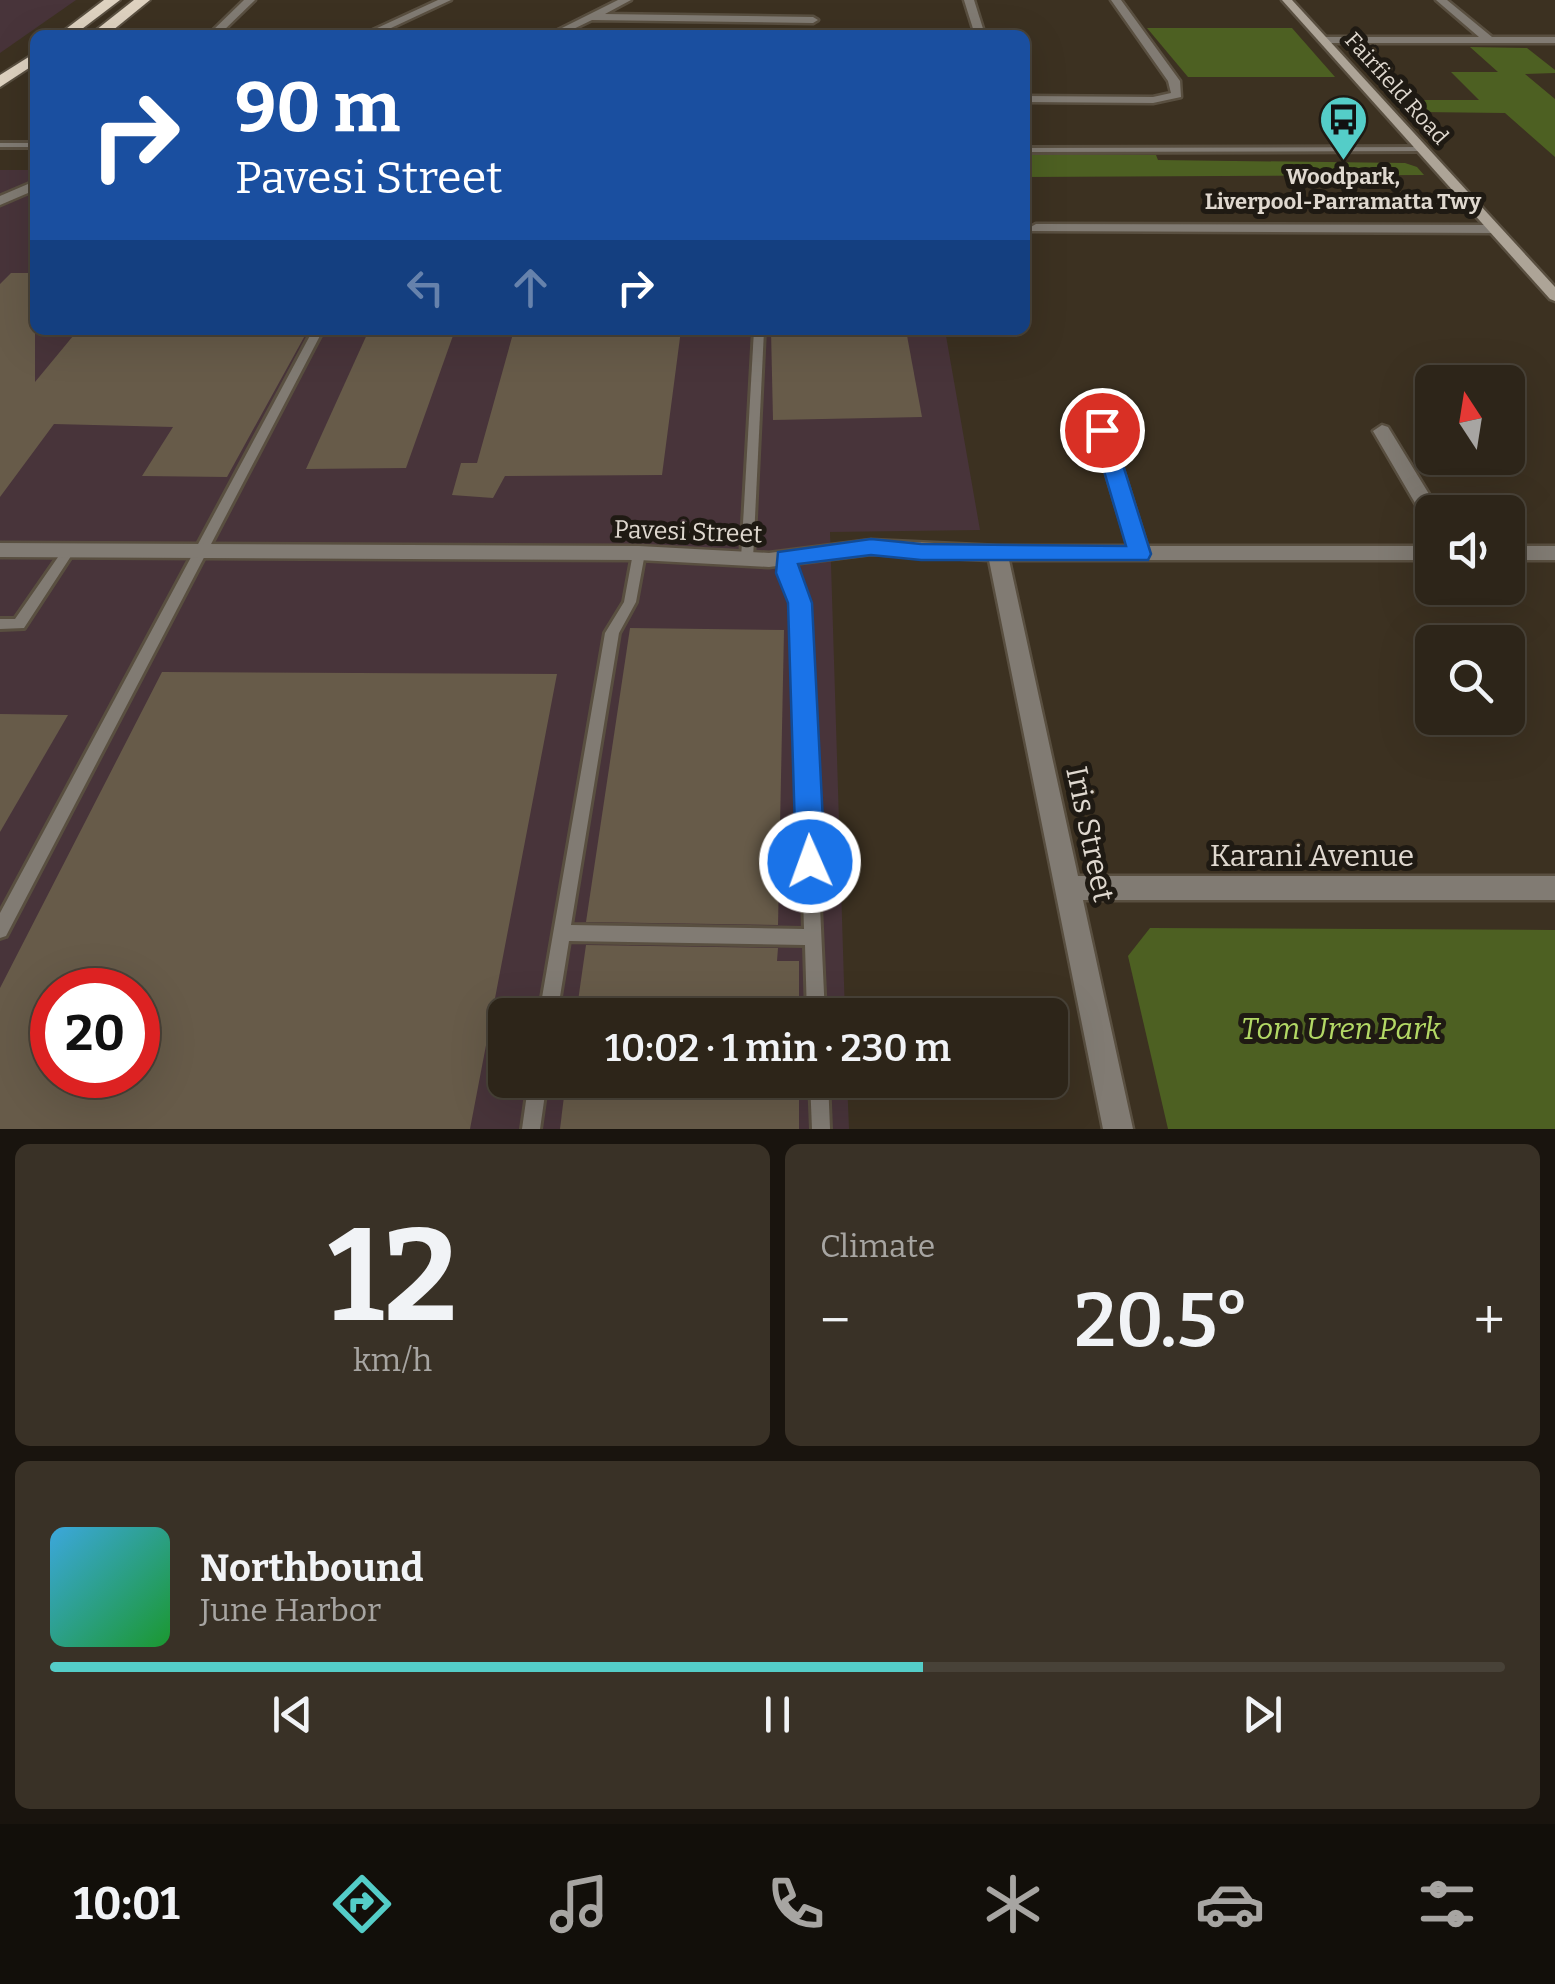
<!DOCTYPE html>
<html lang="en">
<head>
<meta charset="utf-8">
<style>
  :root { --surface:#2d2519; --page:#393126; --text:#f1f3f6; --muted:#a7a5a2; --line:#484238; --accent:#54cdc8 }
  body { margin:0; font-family:Bitter,serif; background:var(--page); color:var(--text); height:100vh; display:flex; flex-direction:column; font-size:38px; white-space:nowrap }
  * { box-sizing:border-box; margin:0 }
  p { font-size:32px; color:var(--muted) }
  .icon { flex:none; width:55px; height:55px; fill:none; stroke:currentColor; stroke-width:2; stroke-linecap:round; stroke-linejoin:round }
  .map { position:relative; height:1129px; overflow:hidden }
  .drawer { display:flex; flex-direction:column; gap:15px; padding:15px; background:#19140e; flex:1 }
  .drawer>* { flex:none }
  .top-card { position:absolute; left:30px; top:30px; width:1000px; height:305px; border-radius:15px; box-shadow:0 10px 40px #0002,0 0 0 2px var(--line); background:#1a4fa0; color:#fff; overflow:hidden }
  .needle { width:65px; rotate:348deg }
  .controls { position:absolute; left:1415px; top:365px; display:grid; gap:20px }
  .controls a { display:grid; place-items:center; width:110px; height:110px; border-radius:15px; background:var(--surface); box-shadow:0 10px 40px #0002,0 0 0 2px var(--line); font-size:50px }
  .speed { position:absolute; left:30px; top:968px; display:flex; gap:20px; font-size:50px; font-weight:700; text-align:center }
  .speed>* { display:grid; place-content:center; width:130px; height:130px; border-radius:50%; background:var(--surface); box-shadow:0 10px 40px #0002,0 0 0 2px var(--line); line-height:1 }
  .speed .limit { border:15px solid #d22; background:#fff; color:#111 }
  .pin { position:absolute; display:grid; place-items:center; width:85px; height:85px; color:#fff; margin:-42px; border:5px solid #fff; border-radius:50%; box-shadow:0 2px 10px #0007 }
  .me { position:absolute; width:110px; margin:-55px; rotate:358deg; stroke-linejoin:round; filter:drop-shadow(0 0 8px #0008) }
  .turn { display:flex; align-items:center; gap:35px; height:210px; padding:0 40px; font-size:45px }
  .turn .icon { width:130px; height:130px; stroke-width:2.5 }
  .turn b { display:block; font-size:70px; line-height:85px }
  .lanes { display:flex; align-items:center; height:95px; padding:0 40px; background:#0003; justify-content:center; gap:50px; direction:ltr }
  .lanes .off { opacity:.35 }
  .big { font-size:75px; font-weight:600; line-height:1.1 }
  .drawer .tile { flex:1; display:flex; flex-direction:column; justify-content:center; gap:15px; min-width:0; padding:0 35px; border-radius:15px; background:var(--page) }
  .drawer .dial { align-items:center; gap:0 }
  .dial b { font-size:130px; line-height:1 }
  .song { display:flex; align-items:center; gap:30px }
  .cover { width:120px; height:120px; border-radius:15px; background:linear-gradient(135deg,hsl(200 70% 55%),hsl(130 70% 35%)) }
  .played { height:10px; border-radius:5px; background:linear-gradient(90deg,var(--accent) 60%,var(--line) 60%) }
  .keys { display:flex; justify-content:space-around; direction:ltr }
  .heat { display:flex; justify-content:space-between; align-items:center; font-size:55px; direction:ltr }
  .drawer .tiles { flex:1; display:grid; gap:15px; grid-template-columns:1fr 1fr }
  .tile:last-child { grid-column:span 2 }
  .trip { position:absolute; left:488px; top:998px; width:580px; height:100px; border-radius:15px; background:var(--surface); box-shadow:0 10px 40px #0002,0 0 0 2px var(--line); font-weight:600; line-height:100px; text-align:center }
  .tabs { display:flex; height:160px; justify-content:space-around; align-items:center; background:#120f0a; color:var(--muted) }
  .tabs .icon { width:70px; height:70px }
  .tabs .on { color:var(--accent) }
  .tabs b { font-size:45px; color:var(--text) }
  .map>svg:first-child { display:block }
  .industrial { fill:#48343a; fill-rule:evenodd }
  .green { fill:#4d6022 }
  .building { fill:#675b49; fill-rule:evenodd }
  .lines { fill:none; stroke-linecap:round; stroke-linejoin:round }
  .service-casing { stroke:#594f40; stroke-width:6 }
  .minor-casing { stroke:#594f40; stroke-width:5 }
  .secondary-casing { stroke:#594f40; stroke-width:5 }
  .trunk-casing { stroke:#594f40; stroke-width:4 }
  .service { fill:#817b73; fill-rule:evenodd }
  .minor { fill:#817b73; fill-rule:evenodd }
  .secondary { fill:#ada497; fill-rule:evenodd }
  .trunk { fill:#ded2c0; fill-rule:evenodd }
  .route { fill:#1a73e8; stroke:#114b97; stroke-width:2.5 }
  .labels { text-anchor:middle; stroke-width:10; stroke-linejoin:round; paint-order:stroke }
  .far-street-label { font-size:22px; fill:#dfd8cf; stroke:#1f1a13 }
  .far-poi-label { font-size:22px; font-weight:bold; fill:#dfd8cf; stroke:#1f1a13 }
  .street-label { font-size:25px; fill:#dfd8cf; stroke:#1f1a13 }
  .near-street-label { font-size:30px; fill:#dfd8cf; stroke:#1f1a13 }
  .near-park-label { font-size:30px; font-style:italic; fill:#b3d865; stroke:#1f1a13 }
</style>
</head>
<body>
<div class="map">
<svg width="1555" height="1129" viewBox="0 0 1555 1129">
  <rect width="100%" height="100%" fill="#3c3121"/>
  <!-- industrial -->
  <g class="industrial">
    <polygon points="0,0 76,0 0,53"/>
    <path d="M0 170H35V330H945L980 530 830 532 845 1015H505V1080H847L849 1129H0ZM52 990H138V1075H52Z"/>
  </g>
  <!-- green -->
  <g class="green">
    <polygon points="1147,28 1292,28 1335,77 1188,77"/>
    <polygon points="1470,47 1527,48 1555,70 1555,73 1525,74 1555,99 1555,157 1505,113 1420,112 1414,116 1399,100 1479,100 1451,72 1498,72"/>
    <polygon points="1025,154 1156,155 1158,160 1405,163 1417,167 1424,175 1025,177"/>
    <polygon points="1150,928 1555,930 1555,1129 1168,1129 1128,956"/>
  </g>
  <!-- building -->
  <g class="building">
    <polygon points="11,273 35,273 35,382 78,330 308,330 227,477 142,476 173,427 54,424 0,497 0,284"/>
    <polygon points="369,330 455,330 406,468 306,469"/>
    <polygon points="514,330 681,330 662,475 505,476 493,498 452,495 461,463 477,463"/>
    <polygon points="771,330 906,330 922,417 773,420"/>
    <polygon points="630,628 784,630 778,925 586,922"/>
    <path d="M162 672 557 674 470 1129H0V988ZM52 990H138V1075H52Z"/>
    <polygon points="0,714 68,715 0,832"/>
    <polygon points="586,945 778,948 777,961 799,961 799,1015 576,1015"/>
    <polygon points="566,1080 799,1080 799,1129 560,1129"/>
  </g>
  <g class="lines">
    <defs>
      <g id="service">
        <rect x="0" y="143" width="35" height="4"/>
        <polygon points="1425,147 1425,151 1422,151 1025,152 1025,148"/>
        <polygon points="313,330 323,330 6,936 0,938 0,913"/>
        <polygon points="754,330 764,330 753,559 747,563 741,559"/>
        <polygon points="69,546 75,550 24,628 0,629 0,619 15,619 65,547"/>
        <path d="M639 549 645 553 636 602 619 633 571 925 804 929 794 603C787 587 778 571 782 555H790L794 573 806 603 825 1015H807L805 945 569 941 557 1015H539L605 633 624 602 633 553Z"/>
        <polygon points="529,1080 547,1080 540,1129 522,1129"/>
        <polygon points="810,1080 828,1080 830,1129 812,1129"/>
      </g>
      <g id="minor">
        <polygon points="244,0 255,0 219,35 208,35"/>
        <polygon points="438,0 451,0 376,35 362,35"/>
        <polygon points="618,0 631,0 605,14 813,17 818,20 813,23 592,20 561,35 548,35"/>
        <polygon points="964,0 974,0 985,35 975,35"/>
        <polygon points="1111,0 1121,0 1180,81 1181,97 1153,103 1025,102 1025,96 1153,97 1171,93 1168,81"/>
        <polygon points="1436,0 1447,0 1492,37 1555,37 1555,43 1323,43 1318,40 1323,37 1479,37"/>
        <polygon points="35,181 35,190 0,205 0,196"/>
        <polygon points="1036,224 1494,225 1501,229 1494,233 1031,231 1029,228"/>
        <polygon points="1102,425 1111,431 1147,546 1432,546 1432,560 1009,560 1078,876 1555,876 1555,900 1083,900 1133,1129 1103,1129 989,560 871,554 769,567 639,560 0,557 0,543 639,546 769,553 871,540 998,546 1128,546 1093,431"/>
        <polygon points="1382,425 1388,427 1440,512 1432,512 1432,521 1425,520 1373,431"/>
        <rect x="1508" y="546" width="47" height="14"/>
      </g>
      <polygon id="secondary" points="1282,0 1292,0 1555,287 1555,301 1550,299"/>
      <g id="trunk">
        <polygon points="104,0 120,0 74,35 58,35"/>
        <polygon points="134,0 150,0 107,35 95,35 96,30"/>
        <polygon points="35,53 35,64 0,87 0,75"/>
      </g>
    </defs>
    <!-- service casing -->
    <use href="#service" class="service-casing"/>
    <!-- minor casing -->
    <use href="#minor" class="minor-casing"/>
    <!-- secondary casing -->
    <use href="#secondary" class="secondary-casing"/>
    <!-- trunk casing -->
    <use href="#trunk" class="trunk-casing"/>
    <!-- service -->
    <use href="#service" class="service"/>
    <!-- minor -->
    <use href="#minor" class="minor"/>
    <!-- secondary -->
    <use href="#secondary" class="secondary"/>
    <!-- trunk -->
    <use href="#trunk" class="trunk"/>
  </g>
  <!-- route -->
  <polygon class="route" points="1102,424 1112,430 1151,554 1148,560 921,560 871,555 798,564 812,603 825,862 820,872 810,876 800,872 796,862 788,603 776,573 778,552 871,539 921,544 1126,546 1092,430"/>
  <!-- icons -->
  <defs>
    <symbol id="bus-pin" viewBox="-11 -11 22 30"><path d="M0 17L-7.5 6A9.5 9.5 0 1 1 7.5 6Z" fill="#54cdc8" stroke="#1f1a13"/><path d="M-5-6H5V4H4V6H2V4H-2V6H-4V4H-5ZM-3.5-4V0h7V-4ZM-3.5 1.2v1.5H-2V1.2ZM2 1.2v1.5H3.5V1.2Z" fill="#111"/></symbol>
  </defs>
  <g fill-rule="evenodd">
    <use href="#bus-pin" x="1316" y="92" width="55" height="75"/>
  </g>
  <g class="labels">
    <!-- far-street labels -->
    <g class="far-street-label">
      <text transform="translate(1397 88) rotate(48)" y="8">Fairfield Road</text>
    </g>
    <!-- far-poi labels -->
    <g class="far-poi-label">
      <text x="1343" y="184">Woodpark,<tspan x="1343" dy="25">Liverpool-Parramatta Twy</tspan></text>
    </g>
    <!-- street labels -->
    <g class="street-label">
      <text transform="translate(688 531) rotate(2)" y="9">Pavesi Street</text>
    </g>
    <!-- near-street labels -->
    <g class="near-street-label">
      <text transform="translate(1090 834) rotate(78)" y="10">Iris Street</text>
      <text x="1312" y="866">Karani Avenue</text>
    </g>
    <!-- near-park labels -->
    <g class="near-park-label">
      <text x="1341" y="1039">Tom Uren Park</text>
    </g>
  </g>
</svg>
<div class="controls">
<a><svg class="needle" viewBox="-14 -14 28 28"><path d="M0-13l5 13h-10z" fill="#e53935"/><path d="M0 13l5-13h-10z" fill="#a7a5a2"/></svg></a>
<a><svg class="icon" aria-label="sound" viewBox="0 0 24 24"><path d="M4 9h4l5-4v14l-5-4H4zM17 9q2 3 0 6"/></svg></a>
<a><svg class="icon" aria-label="search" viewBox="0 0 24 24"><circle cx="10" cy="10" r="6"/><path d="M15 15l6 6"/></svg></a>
</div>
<div class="speed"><div class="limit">20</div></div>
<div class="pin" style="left:1102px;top:430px;background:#d93025"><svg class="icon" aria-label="arrive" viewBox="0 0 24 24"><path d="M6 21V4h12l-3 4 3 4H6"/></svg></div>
<svg class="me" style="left:810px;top:862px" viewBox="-20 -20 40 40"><circle r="17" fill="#1a73e8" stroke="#fff" stroke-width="3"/><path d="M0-11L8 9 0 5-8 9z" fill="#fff"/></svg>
<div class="trip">10:02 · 1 min · 230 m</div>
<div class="top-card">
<div class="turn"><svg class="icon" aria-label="right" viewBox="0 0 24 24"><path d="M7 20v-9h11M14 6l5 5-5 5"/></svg><div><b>90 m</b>Pavesi Street</div></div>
<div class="lanes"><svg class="icon off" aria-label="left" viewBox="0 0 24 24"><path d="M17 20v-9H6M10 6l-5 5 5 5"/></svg><svg class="icon off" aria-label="ahead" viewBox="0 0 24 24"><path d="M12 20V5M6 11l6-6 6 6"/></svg><svg class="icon" aria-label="right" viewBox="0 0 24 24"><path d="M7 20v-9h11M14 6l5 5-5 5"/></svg></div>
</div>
</div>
<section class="drawer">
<div class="tiles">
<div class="tile dial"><b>12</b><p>km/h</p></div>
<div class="tile"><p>Climate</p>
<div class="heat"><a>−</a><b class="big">20.5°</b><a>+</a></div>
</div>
<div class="tile">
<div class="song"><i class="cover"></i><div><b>Northbound</b><p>June Harbor</p></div></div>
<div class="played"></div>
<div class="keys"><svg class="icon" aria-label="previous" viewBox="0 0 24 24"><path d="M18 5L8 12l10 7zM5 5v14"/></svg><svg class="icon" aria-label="pause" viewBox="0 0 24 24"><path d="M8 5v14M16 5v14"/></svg><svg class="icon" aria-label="next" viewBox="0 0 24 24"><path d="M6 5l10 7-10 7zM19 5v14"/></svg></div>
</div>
</div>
</section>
<nav class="tabs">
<b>10:01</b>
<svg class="icon on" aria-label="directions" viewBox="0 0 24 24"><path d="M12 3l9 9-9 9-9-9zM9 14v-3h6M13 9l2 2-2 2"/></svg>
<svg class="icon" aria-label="music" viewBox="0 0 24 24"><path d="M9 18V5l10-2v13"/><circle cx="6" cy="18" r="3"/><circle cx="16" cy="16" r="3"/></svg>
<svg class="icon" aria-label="phone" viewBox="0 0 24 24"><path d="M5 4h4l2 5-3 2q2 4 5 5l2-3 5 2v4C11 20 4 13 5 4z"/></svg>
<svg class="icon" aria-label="climate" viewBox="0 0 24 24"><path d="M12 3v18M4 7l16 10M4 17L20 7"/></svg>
<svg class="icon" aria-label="car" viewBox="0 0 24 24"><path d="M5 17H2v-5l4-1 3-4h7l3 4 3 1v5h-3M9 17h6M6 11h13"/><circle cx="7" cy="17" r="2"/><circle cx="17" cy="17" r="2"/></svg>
<svg class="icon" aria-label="filters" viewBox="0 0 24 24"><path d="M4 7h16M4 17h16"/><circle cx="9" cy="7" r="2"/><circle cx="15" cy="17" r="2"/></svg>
</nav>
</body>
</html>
